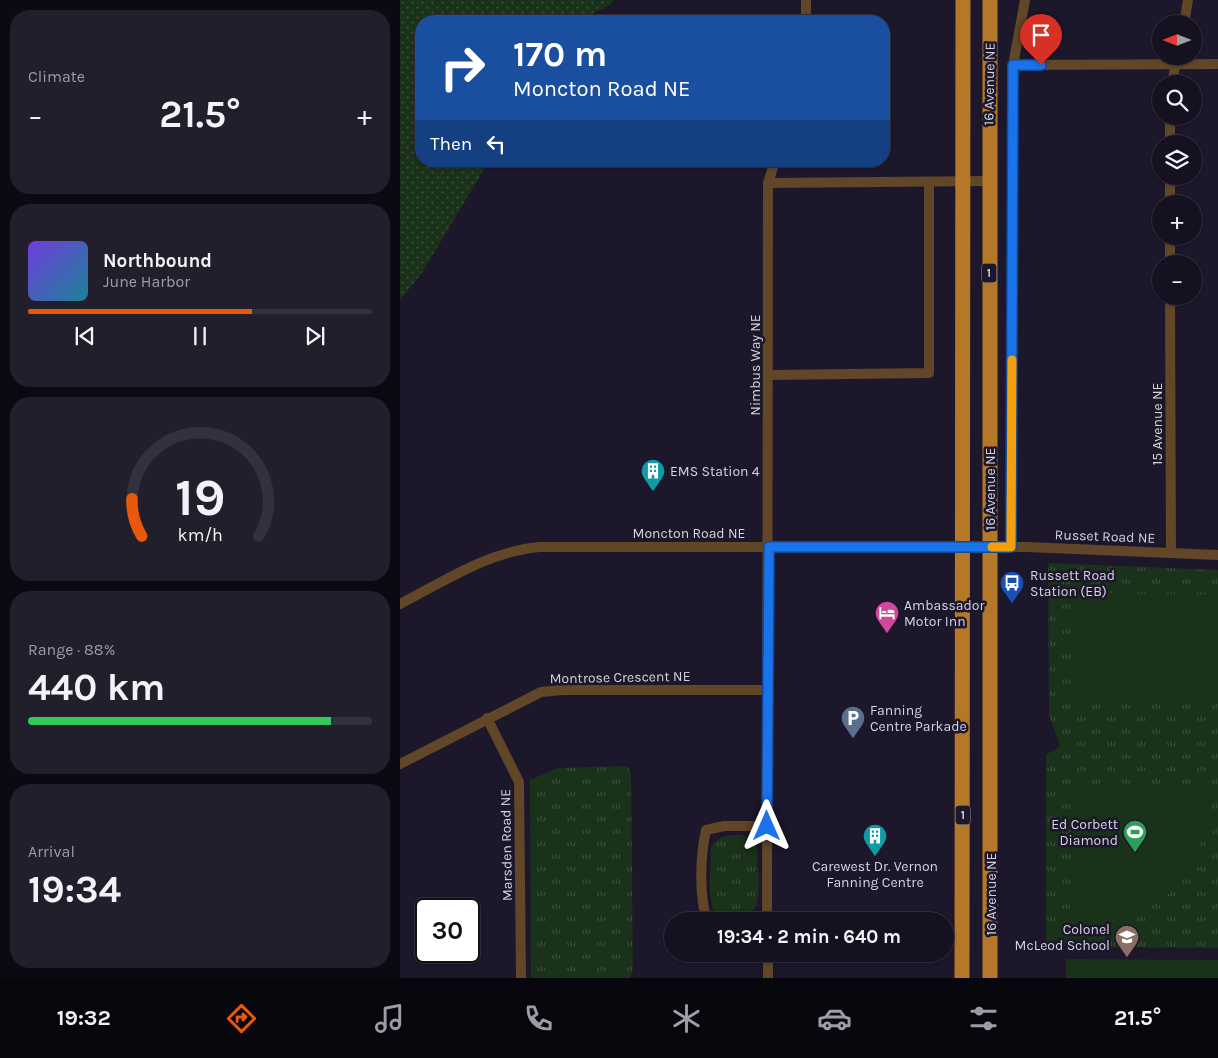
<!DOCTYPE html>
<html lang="en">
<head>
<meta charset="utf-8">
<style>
  :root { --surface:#151120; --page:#221f2d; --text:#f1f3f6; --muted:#9d9da5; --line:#34313e; --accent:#ea580c }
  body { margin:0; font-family:Karla,sans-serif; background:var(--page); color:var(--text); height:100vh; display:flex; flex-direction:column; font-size:19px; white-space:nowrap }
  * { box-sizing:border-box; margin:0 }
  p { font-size:16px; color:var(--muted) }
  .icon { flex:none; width:28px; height:28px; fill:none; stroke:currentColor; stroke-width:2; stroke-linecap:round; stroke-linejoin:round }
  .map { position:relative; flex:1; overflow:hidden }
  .details { display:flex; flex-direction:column; gap:10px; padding:10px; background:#0c0912; width:400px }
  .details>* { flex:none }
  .top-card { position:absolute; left:15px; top:15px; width:475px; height:152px; border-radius:20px; box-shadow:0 1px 4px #0004,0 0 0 1px var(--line); background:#1a4fa0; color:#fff; overflow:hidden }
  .needle { width:32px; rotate:270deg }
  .controls { position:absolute; left:752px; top:15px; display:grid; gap:10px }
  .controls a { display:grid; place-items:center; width:50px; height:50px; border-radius:50%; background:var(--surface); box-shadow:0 1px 4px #0004,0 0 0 1px var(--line); font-size:25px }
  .speed { position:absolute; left:15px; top:898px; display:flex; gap:10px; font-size:25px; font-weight:700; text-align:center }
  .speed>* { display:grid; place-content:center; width:65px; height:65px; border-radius:50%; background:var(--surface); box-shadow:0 1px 4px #0004,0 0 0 1px var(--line); line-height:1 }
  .speed .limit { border:2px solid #111; border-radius:8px; background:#fff; color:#111 }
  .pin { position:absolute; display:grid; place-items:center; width:42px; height:42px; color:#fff; margin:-51px -21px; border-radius:50% 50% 50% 0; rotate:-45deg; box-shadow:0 0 5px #0007 }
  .pin .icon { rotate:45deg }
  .me { position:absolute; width:55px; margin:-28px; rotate:0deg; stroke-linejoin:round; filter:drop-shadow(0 0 4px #0008) }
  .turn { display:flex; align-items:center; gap:18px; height:105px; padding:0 15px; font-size:22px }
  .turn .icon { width:65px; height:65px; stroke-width:2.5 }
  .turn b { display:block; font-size:35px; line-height:42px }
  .then { display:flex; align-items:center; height:48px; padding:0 15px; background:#0003; gap:10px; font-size:19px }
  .big { font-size:38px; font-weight:700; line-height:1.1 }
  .details .widget { flex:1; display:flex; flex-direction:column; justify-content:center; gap:8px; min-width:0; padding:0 18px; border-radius:20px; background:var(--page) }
  .details .dial { align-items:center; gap:0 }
  .dial svg { height:130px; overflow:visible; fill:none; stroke:var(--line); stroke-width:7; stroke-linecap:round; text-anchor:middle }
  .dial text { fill:var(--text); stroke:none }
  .song { display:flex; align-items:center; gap:15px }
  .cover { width:60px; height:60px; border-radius:8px; background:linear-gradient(135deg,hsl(260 70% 55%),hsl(190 70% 35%)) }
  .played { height:5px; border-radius:2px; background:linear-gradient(90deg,var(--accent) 65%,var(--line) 65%) }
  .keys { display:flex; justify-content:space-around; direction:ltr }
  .heat { display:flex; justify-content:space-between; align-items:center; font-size:28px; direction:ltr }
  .charge { height:8px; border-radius:4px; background:linear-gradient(90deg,#34c759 88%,var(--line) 0) }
  .trip { position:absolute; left:264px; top:912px; width:290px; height:50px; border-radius:25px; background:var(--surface); box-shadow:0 1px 4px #0004,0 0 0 1px var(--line); font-weight:700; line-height:50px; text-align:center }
  .tabs { display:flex; height:80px; justify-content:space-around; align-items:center; background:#08070d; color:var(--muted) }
  .tabs .icon { width:35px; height:35px }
  .tabs .current { color:var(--accent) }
  .tabs b { font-size:22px; color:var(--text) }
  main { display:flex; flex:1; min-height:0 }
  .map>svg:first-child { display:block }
  .grass { fill:url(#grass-dots) }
  .park { fill:url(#park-tufts) }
  .garden { fill:#1a311a }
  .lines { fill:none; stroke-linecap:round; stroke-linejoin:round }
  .minor { stroke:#614627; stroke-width:10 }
  .trunk { stroke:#b57828; stroke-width:15 }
  .route-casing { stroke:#114b97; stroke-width:12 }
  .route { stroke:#1a73e8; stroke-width:9 }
  .slow { stroke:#f59e0b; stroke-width:9 }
  .labels { text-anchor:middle; stroke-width:5; stroke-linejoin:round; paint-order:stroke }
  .shield { fill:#1c172b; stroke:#9e9baa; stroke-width:1 }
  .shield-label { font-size:12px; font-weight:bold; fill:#d5d3e1 }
  .street-label { font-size:14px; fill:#d5d3e1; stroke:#1c172b }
  .poi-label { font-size:14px; fill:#d5d3e1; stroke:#1c172b; text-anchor:start }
</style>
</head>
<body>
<main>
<section class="details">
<div class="widget"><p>Climate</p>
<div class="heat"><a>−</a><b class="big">21.5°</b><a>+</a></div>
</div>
<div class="widget">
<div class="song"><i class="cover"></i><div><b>Northbound</b><p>June Harbor</p></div></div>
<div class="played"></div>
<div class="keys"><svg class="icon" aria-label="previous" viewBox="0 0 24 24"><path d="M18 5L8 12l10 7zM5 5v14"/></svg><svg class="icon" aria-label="pause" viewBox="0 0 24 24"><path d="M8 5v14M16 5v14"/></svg><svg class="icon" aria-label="next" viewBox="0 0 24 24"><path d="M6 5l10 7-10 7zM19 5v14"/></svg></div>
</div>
<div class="widget dial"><svg viewBox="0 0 100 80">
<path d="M14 69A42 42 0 1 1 86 69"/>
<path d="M14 69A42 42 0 0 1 8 46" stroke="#ea580c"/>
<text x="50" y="56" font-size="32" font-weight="700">19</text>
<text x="50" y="72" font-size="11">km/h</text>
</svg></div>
<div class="widget"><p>Range · 88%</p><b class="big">440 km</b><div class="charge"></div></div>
<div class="widget"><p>Arrival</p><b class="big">19:34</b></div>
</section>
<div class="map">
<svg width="818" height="978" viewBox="0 0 818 978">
  <defs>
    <pattern id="grass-dots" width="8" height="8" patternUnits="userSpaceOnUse" patternTransform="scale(1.25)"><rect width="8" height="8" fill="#1a311a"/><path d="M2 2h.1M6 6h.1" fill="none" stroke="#3a4e3b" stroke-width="1.8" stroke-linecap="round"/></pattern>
    <pattern id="park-tufts" width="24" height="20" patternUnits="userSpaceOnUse" patternTransform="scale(1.25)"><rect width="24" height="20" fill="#1a311a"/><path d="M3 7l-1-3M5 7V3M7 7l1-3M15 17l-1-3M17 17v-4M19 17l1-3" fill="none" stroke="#3a4e3b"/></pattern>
  </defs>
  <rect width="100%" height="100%" fill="#1c172b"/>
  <!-- grass -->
  <polygon class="grass" points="0,0 213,0 210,5 177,21 21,21 21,161 89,161 22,273 0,300"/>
  <!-- park -->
  <g class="park">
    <polygon points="648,563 818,570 818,948 646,947 646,755 660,746 649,715"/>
    <polygon points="227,766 231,773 233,969 230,978 131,978 130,780 158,768"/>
    <path d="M343 835 354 841 357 849C357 866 361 887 357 903 353 921 316 925 312 906 308 889 311 866 311 848 318 834 330 835 343 835Z"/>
  </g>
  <!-- garden -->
  <g class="garden">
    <polygon points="678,593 818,595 818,703 677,702"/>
    <path d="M681 786 809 788C809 876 758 927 670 924L672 795Z"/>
    <polygon points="666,959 818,960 818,978 666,978"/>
  </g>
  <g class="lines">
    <!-- minor -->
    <g class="minor">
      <polyline points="406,0 406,21"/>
      <polyline points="784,24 788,0"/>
      <polyline points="613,65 818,64"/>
      <polyline points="772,84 777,56"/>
      <polyline points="770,116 770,144"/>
      <polyline points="770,176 770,204"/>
      <polyline points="368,183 589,181"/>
      <polyline points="770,236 770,264"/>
      <polyline points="770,296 771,552"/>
      <polyline points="369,375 529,373 529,182"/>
      <polyline points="611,547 613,65 625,0"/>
      <path d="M0 604C45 581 89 551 140 547H627L818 555"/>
      <polyline points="87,718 119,782 121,978"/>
      <polyline points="0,764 141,692 163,690 368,690"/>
      <path d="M307 921C299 895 300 857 306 830L324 826H367"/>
      <polyline points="367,921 368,183 375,161"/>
      <polyline points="368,954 368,978"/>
    </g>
    <!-- trunk -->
    <g class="trunk">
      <polyline points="590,0 590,978"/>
      <polyline points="562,978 563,0"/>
    </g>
  </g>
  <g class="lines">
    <defs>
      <polyline id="route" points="367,826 369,547 611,547 613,65 641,65"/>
    </defs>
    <!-- route casing -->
    <use href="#route" class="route-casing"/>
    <!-- route -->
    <use href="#route" class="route"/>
    <!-- slow -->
    <polyline class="slow" points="592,547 611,547 612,360"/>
  </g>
  <!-- icons -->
  <defs>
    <symbol id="building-pin" viewBox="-11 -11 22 30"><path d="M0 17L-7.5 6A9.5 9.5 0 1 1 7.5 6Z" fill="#0f9aa8" stroke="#1c172b"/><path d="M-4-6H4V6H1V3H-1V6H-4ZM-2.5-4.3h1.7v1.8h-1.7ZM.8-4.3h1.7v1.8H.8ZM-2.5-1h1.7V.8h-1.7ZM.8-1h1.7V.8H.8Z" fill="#fff"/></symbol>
    <symbol id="bus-pin" viewBox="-11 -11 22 30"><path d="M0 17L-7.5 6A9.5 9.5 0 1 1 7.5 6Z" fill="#1a4fb4" stroke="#1c172b"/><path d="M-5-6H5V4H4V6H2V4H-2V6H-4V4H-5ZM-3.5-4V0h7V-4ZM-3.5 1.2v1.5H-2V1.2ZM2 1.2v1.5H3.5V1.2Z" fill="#fff"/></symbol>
    <symbol id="hotel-pin" viewBox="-11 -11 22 30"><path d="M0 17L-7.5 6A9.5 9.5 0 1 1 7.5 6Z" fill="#d1479c" stroke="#1c172b"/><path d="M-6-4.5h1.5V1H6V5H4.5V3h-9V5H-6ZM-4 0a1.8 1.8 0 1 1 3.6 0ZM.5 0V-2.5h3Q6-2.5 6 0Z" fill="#fff"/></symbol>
    <symbol id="parking-pin" viewBox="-11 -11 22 30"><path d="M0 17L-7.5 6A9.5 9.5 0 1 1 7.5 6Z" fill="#5c6f8a" stroke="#1c172b"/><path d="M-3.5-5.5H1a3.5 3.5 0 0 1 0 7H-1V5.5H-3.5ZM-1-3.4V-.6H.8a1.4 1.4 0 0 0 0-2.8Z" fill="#fff"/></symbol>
    <symbol id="stadium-pin" viewBox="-11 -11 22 30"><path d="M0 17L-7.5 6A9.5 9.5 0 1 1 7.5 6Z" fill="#2e9e5b" stroke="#1c172b"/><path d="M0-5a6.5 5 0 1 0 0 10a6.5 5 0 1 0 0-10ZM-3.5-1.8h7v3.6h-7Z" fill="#fff"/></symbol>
    <symbol id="school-pin" viewBox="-11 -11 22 30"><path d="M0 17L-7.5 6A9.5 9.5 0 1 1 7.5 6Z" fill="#8d6e63" stroke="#1c172b"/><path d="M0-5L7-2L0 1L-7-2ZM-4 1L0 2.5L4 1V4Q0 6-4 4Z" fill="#fff"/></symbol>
  </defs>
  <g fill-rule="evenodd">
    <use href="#building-pin" x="239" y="457" width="28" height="38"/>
    <use href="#bus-pin" x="598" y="569" width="28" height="38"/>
    <use href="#hotel-pin" x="473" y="599" width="28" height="38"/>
    <use href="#parking-pin" x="439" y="704" width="28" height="38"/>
    <use href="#stadium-pin" x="721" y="818" width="28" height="38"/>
    <use href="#building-pin" x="461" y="822" width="28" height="38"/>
    <use href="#school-pin" x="713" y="923" width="28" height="38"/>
  </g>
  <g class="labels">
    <!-- shield labels -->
    <g class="shield">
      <rect x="581.5" y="263.5" width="15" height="19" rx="4"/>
      <rect x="555.5" y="805.5" width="15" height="19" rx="4"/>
    </g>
    <g class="shield-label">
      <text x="589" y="277">1</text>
      <text x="563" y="819">1</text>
    </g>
    <!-- street labels -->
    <g class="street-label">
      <text transform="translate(589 84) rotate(-89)" y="5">16 Avenue NE</text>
      <text transform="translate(355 365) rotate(-90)" y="5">Nimbus Way NE</text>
      <text transform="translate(757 424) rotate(-90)" y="5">15 Avenue NE</text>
      <text transform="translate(590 489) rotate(-90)" y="5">16 Avenue NE</text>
      <text x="289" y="538">Moncton Road NE</text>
      <text transform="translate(705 536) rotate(2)" y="5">Russet Road NE</text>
      <text transform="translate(220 677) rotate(-1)" y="5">Montrose Crescent NE</text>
      <text transform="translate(106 845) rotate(-91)" y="5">Marsden Road NE</text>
      <text transform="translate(591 894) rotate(-90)" y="5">16 Avenue NE</text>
    </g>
    <!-- poi labels -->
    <g class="poi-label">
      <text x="270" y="476">EMS Station 4</text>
      <text x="630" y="580">Russett Road<tspan x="630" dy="16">Station (EB)</tspan></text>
      <text x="504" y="610">Ambassador<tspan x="504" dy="16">Motor Inn</tspan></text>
      <text x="470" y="715">Fanning<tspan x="470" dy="16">Centre Parkade</tspan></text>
      <text x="718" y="829" text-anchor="end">Ed Corbett<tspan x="718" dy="16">Diamond</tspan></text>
      <text x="475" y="871" text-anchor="middle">Carewest Dr. Vernon<tspan x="475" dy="16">Fanning Centre</tspan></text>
      <text x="710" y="934" text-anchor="end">Colonel<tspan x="710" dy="16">McLeod School</tspan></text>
    </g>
  </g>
</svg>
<div class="controls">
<a><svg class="needle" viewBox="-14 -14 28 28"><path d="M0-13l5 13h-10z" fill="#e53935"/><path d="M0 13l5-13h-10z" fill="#9d9da5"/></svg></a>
<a><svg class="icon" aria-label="search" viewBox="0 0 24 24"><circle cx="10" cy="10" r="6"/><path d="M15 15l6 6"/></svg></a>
<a><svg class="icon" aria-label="layers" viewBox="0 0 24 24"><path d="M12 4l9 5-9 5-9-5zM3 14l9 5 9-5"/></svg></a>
<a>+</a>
<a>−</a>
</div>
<div class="speed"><div class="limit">30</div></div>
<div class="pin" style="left:641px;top:65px;background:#d93025"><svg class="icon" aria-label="arrive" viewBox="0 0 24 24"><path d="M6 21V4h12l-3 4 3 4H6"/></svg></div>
<svg class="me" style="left:367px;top:826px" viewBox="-20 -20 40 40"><path d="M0-17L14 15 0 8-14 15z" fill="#1a73e8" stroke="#fff" stroke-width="4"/></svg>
<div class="trip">19:34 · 2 min · 640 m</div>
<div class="top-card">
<div class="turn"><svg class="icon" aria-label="right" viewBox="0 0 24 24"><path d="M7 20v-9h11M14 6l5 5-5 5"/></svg><div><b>170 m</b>Moncton Road NE</div></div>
<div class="then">Then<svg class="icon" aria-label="left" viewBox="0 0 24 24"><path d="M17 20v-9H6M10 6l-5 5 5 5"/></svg></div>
</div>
</div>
</main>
<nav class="tabs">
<b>19:32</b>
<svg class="icon current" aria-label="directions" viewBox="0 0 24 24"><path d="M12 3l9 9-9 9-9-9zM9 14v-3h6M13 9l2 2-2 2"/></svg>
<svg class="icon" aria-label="music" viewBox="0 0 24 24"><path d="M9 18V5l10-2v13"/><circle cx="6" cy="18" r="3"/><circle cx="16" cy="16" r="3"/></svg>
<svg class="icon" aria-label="phone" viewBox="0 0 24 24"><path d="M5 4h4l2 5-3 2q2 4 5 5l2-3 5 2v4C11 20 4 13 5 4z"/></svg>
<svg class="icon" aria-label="climate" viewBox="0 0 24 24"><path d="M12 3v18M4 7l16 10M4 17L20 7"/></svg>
<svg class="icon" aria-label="car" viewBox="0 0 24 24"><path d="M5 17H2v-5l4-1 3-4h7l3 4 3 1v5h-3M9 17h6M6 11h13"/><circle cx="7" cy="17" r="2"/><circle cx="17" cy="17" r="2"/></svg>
<svg class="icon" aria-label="filters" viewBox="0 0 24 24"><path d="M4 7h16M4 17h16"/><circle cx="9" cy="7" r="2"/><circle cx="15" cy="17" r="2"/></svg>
<b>21.5°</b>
</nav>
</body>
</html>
